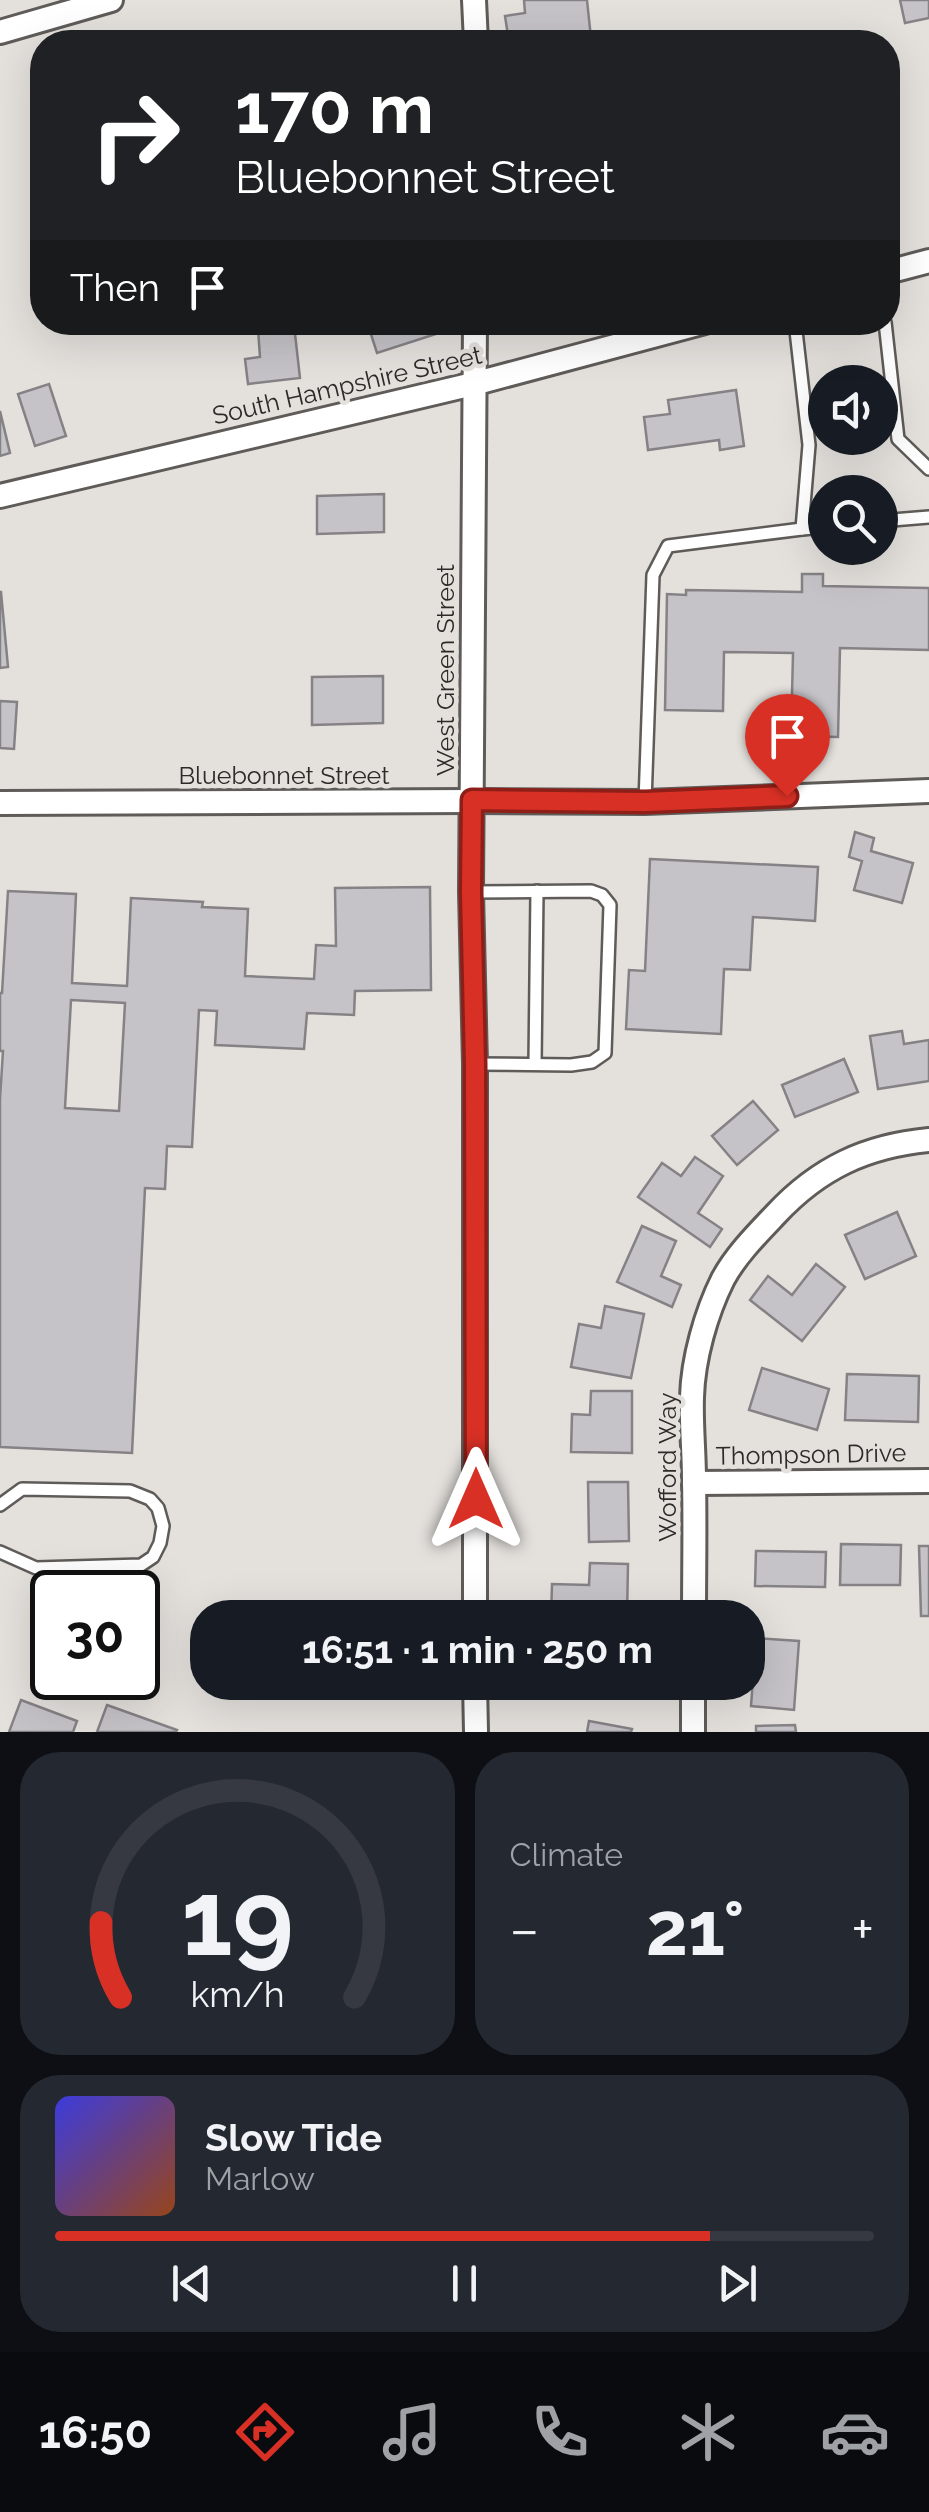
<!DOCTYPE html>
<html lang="en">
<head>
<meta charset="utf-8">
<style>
  :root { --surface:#171b24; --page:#242831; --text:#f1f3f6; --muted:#9ea1a6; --line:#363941; --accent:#d93025 }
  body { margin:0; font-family:Raleway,sans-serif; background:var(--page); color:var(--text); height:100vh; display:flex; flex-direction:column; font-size:38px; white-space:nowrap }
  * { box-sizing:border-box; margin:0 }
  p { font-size:32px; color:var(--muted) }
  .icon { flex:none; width:55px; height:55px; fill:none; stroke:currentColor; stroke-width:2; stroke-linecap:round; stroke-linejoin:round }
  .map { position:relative; height:1732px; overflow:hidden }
  .side { display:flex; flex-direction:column; gap:20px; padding:20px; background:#0d0f14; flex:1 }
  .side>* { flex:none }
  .top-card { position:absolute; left:30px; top:30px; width:870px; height:305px; border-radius:40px; box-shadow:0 10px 40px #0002; background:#202124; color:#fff; overflow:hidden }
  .tools { position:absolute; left:808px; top:365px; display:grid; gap:20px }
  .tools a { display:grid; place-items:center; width:90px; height:90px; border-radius:50%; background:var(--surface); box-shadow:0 10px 40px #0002; font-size:50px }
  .speed { position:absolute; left:30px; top:1570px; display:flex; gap:20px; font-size:50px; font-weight:700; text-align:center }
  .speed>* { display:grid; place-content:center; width:130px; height:130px; border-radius:50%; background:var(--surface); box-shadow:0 10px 40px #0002; line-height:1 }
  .speed .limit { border:5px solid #111; border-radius:15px; background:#fff; color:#111 }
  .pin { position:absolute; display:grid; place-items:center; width:85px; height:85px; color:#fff; margin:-102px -42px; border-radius:50% 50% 50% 0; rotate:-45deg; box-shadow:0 0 10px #0007 }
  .pin .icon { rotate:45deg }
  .me { position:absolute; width:110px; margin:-55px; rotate:0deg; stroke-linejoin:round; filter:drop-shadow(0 0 8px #0008) }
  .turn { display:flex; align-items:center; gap:35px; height:210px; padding:0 40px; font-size:45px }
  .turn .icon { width:130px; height:130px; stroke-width:2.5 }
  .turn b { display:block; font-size:70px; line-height:85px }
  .then { display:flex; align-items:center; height:95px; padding:0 40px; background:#0003; gap:20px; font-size:38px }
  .big { font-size:75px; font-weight:700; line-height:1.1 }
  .side .card { flex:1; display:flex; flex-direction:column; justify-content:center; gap:15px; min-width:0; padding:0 35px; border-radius:40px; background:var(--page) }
  .side .dial { align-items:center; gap:0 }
  .dial svg { height:260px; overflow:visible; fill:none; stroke:var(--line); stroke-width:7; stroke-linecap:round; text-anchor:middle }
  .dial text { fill:var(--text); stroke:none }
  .song { display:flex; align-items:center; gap:30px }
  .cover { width:120px; height:120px; border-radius:15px; background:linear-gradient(135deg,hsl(240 70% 55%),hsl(20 70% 35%)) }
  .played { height:10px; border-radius:5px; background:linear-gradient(90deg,var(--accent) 80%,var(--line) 80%) }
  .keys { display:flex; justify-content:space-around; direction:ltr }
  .heat { display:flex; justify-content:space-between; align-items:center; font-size:55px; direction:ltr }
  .side .tiles { flex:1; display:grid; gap:20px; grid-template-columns:1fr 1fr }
  .card:last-child { grid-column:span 2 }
  .trip { position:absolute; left:190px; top:1600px; width:575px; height:100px; border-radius:40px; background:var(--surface); box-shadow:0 10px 40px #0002; font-weight:700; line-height:100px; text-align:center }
  .tabs { display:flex; height:160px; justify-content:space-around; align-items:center; background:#090b0e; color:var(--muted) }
  .tabs .icon { width:70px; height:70px }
  .tabs .active { color:var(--accent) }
  .tabs b { font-size:45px; color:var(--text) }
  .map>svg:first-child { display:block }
  .building { fill:#c5c3c7; stroke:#858286; stroke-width:2.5; fill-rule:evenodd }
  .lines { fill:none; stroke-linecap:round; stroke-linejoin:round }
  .lane-casing { stroke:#5e5b58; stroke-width:16 }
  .street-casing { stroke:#5e5b58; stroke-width:28 }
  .lane { stroke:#fff; stroke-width:11 }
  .street { stroke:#fff; stroke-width:22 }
  .route-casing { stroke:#8d1f18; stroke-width:25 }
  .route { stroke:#d93025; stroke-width:18 }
  .labels { text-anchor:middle; stroke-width:9; stroke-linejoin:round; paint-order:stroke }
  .street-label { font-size:25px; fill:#2c2b29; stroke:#e4e1dd }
</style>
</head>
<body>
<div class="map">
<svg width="929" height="1732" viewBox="0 0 929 1732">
  <rect width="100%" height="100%" fill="#e4e1dd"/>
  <!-- building -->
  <g class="building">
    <polygon points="524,0 587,0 591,38 556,42 509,42 505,16 525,13"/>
    <polygon points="900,0 929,0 929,18 905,23"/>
    <polygon points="367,322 432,322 436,334 377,353"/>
    <polygon points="294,325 300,378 248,384 245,359 260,357 258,329"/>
    <polygon points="49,384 66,436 35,446 18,394"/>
    <polygon points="736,390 744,446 720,450 719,440 648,450 644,417 670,414 668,400"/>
    <polygon points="0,411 10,453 0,456"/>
    <polygon points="384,494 384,532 317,534 317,496"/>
    <polygon points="802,574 823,574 823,586 929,588 929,650 840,648 838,737 791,736 793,653 724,652 723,711 665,710 667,594 686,595 686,590 802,592"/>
    <polygon points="1,592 8,667 0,668 0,592"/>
    <polygon points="383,676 383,723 312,725 312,677"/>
    <polygon points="0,701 17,702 14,749 0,748"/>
    <polygon points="855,832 874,838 871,851 913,863 902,903 854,890 862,861 849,857"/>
    <polygon points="650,859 818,867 815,921 753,917 750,970 724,969 721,1034 626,1029 629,970 645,971"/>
    <path d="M430 887 431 990 355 991 354 1015 307 1013 304 1049 215 1045 217 1011 199 1010 192 1147 167 1146 165 1189 145 1188 132 1453 0 1447V1099L3 1051H0V993H2L8 891 76 894 72 983 127 986 131 898 203 902 202 907 248 909 245 976 314 979 316 945 336 946 335 888ZM71 1000 125 1003 119 1111 65 1108Z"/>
    <polygon points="902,1031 904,1044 929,1040 929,1081 878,1089 870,1036"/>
    <polygon points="844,1059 858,1092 795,1117 782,1085"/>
    <polygon points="753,1101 778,1130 737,1165 712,1136"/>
    <polygon points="695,1157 723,1176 698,1213 722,1229 710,1247 638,1197 662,1163 681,1176"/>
    <polygon points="897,1212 916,1256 865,1279 845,1235"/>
    <polygon points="642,1226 676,1241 661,1276 681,1285 672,1307 617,1282"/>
    <polygon points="816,1264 845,1287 802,1341 750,1300 768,1276 792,1295"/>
    <polygon points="605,1306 644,1314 631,1378 571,1367 579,1324 601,1328"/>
    <polygon points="762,1368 829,1389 817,1430 749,1410"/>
    <polygon points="847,1374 919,1376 918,1422 845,1420"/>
    <polygon points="591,1391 632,1391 632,1453 571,1452 572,1414 590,1415"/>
    <polygon points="588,1482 628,1482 629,1541 589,1542"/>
    <polygon points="841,1544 901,1545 900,1585 840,1585"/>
    <polygon points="919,1546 929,1546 929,1616 921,1616"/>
    <polygon points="756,1551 826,1552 825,1587 755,1586"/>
    <polygon points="590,1563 628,1564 627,1618 551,1618 552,1584 589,1585"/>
    <polygon points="756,1638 799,1641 794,1710 751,1706"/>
    <polygon points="583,1682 626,1682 623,1697 582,1688"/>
    <polygon points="21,1700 77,1721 73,1732 9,1732"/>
    <polygon points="107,1705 177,1730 176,1732 97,1732"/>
    <polygon points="589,1721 632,1729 631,1732 587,1732"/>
    <polygon points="795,1725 796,1732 756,1732 756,1726"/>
  </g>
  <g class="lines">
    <defs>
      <g id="lane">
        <polyline points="795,322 809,445 802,529 825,527"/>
        <polyline points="885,322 898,439 929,469"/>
        <polyline points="880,521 929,517"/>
        <polyline points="645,802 653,575 668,546 802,529"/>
        <polyline points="471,892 591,891 602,895 610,905 605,1053 592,1062 571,1065 475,1064"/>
        <polyline points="535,1064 537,891"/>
        <polyline points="0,1505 22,1489 130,1491 150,1499 158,1508 163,1526 160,1543 153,1557 141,1565 36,1568 0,1552"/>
      </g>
      <g id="street">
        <polyline points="474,0 476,42"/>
        <polyline points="0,32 111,0"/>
        <polyline points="888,272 929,261"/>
        <polyline points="475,322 471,892 475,1064 475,1618"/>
        <polyline points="0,496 473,384 705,322"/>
        <polyline points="0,803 472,801 645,802 929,791"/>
        <polyline points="694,1483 929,1481"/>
        <path d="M694 1618C694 1572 695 1526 694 1480 694 1452 691 1424 692 1397 693 1359 706 1313 723 1279 736 1255 757 1234 776 1214 819 1168 866 1146 929 1140"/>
        <polyline points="475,1682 476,1732"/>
        <polyline points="693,1732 693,1682"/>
      </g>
    </defs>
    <!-- lane casing -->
    <use href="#lane" class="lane-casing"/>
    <!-- street casing -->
    <use href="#street" class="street-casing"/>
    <!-- lane -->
    <use href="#lane" class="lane"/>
    <!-- street -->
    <use href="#street" class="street"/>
  </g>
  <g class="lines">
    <defs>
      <polyline id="route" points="476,1499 475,1064 471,892 472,800 645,802 787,796"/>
    </defs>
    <!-- route casing -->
    <use href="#route" class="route-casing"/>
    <!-- route -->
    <use href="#route" class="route"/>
  </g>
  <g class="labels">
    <!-- street labels -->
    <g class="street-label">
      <text transform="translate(347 385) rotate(-13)" y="9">South Hampshire Street</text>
      <text transform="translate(445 670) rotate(-90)" y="9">West Green Street</text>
      <text x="284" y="784">Bluebonnet Street</text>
      <text transform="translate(811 1454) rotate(-1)" y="9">Thompson Drive</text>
      <text transform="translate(667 1467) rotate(-90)" y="9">Wofford Way</text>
    </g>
  </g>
</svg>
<div class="tools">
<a><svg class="icon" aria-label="sound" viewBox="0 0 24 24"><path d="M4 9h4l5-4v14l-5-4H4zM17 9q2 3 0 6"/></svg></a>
<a><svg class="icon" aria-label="search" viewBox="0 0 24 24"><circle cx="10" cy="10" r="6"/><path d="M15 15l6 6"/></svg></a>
</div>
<div class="speed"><div class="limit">30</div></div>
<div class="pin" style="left:787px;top:796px;background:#d93025"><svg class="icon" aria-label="arrive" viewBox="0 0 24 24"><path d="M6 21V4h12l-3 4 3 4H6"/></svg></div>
<svg class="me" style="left:476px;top:1499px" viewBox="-20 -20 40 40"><path d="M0-17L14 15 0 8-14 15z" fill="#d93025" stroke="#fff" stroke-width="4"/></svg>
<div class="trip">16:51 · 1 min · 250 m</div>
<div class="top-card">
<div class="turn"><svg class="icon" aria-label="right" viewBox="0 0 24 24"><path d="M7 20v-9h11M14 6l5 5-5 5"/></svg><div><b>170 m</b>Bluebonnet Street</div></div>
<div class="then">Then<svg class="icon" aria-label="arrive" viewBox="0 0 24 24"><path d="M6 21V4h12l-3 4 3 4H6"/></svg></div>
</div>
</div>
<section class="side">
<div class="tiles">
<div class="card dial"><svg viewBox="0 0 100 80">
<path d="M14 69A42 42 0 1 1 86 69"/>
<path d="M14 69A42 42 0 0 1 8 46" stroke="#d93025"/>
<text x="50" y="56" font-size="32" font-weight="700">19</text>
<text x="50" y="72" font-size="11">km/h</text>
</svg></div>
<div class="card"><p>Climate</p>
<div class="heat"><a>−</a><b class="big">21°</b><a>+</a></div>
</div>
<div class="card">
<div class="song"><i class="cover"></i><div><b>Slow Tide</b><p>Marlow</p></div></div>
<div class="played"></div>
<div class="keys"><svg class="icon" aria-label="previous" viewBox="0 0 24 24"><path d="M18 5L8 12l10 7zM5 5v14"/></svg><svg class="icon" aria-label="pause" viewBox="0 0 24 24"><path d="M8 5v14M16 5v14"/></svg><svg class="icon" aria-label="next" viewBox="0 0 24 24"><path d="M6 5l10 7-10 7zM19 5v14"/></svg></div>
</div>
</div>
</section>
<nav class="tabs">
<b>16:50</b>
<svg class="icon active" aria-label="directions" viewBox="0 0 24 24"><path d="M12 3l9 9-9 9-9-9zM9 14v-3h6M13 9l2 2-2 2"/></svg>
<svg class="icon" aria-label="music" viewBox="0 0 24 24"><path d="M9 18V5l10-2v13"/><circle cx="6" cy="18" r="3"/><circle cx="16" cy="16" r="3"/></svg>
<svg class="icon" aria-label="phone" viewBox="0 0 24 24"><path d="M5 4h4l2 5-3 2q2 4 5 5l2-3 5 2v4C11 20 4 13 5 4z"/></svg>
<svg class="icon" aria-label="climate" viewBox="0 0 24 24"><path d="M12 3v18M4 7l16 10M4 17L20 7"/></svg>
<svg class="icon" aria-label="car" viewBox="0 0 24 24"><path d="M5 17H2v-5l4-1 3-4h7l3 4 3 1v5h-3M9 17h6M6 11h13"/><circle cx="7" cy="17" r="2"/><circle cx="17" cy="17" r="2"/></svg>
</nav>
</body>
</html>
